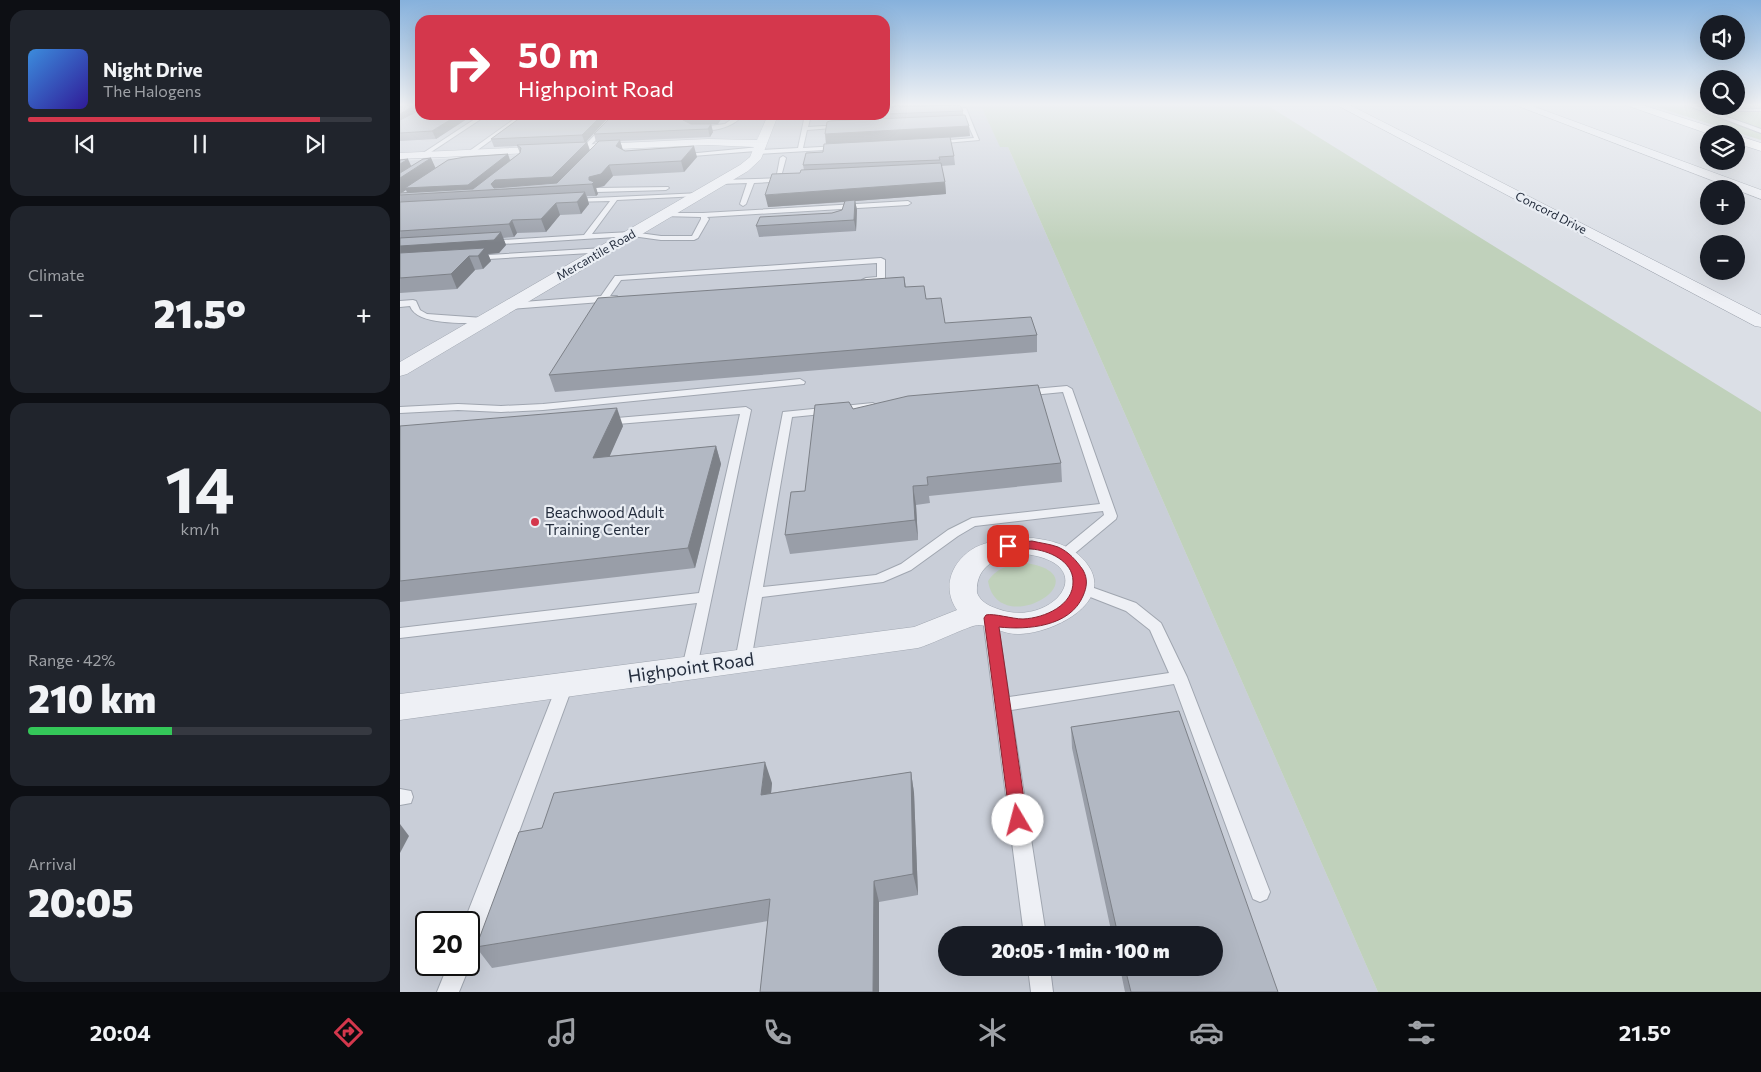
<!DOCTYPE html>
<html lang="en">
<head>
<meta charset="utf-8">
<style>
  :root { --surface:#171b24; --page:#20242c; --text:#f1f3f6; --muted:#9ea1a6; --line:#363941; --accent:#d4374c }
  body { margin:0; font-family:Commissioner,sans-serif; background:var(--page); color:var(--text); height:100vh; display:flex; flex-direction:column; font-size:19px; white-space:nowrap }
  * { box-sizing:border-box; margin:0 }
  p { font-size:16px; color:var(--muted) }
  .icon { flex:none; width:28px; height:28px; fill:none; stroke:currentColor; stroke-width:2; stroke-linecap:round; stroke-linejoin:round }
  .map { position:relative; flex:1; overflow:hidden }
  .drawer { display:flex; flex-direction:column; gap:10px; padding:10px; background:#0d0f14; width:400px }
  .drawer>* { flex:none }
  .top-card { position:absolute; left:15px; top:15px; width:475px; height:105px; border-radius:15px; box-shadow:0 5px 20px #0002; background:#d4374c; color:#fff; overflow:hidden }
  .controls { position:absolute; left:1300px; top:15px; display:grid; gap:10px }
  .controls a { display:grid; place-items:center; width:45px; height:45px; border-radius:50%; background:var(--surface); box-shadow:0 5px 20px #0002; font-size:25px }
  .speed { position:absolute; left:15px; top:911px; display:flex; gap:10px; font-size:25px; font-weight:700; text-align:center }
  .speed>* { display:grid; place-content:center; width:65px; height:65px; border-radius:50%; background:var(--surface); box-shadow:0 5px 20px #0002; line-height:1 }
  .speed .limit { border:2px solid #111; border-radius:8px; background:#fff; color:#111 }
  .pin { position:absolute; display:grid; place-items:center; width:42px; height:42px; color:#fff; margin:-21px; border-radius:10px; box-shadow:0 2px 8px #0006 }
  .me { position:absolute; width:55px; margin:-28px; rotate:352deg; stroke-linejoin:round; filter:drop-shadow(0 0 4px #0008) }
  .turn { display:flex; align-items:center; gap:18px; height:105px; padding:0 20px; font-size:22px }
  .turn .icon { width:65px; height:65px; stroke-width:2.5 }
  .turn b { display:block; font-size:35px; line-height:42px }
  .big { font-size:38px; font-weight:800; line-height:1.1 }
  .drawer .widget { flex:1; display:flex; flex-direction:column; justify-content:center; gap:8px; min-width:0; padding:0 18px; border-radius:15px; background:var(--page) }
  .drawer .dial { align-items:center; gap:0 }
  .dial b { font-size:65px; line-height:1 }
  .song { display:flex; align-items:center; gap:15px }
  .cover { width:60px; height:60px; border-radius:8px; background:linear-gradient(135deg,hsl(210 70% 55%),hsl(250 70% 35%)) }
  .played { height:5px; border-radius:2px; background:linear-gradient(90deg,var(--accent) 85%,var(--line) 85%) }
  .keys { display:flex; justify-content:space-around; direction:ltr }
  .heat { display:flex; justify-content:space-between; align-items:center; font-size:28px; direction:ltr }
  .charge { height:8px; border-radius:4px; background:linear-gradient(90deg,#34c759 42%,var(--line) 0) }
  .trip { position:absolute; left:538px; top:926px; width:285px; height:50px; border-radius:25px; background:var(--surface); box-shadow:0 5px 20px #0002; font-weight:800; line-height:50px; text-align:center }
  .tabs { display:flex; height:80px; justify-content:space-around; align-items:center; background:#090b0e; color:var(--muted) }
  .tabs .icon { width:35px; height:35px }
  .tabs .on { color:var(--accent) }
  .tabs b { font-size:22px; color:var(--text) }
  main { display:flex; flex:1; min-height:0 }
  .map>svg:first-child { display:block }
  .built { fill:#c9ced8; fill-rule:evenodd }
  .green { fill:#c0d1bb }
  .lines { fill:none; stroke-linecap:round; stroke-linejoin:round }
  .service-casing { stroke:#a0a6b0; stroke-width:2 }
  .minor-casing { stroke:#a0a6b0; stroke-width:1 }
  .primary-casing { stroke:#9aa3b2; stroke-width:1 }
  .service { fill:#eef0f5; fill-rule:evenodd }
  .minor { fill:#eef0f5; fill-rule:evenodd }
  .primary { fill:#fff; fill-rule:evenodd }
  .wall { fill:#999ea8; fill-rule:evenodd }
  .shaded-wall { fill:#7d8188 }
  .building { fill:#b2b8c3; stroke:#7d8188 }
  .route { fill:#d4374c; stroke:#8a2431 }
  .poi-dot { fill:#d4374c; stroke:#eaeef4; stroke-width:2 }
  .labels { text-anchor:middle; stroke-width:4.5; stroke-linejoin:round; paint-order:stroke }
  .far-street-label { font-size:12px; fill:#242d3d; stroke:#eaeef4 }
  .poi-label { font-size:15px; fill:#242d3d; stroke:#eaeef4; text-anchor:start }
  .near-street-label { font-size:18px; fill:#242d3d; stroke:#eaeef4 }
</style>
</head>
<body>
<main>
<section class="drawer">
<div class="widget">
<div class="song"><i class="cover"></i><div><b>Night Drive</b><p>The Halogens</p></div></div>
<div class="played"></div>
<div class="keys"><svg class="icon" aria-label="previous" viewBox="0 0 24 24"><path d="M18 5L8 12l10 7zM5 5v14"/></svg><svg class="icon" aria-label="pause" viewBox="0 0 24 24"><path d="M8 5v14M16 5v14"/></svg><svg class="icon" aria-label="next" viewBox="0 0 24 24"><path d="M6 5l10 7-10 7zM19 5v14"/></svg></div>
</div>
<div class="widget"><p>Climate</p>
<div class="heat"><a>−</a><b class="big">21.5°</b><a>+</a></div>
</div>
<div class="widget dial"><b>14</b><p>km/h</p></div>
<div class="widget"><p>Range · 42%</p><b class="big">210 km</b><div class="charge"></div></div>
<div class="widget"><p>Arrival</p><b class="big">20:05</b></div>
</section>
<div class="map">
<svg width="1361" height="992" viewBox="0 0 1361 992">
  <rect width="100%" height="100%" fill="#dbdfe6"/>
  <!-- built -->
  <path class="built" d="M0 104 20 115H485V104H580L600 146 608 147 978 992H0V161L320 145 0 156ZM26 922H69V965H26ZM546 935H814V968H546Z"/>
  <!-- green -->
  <g class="green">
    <polygon points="580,104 865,104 1361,412 1361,992 978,992 608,147 600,147"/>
    <polygon points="1247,104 1336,106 1336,104 1361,104 1361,140"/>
    <path d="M626 563C707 576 598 642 588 581 597 567 611 564 626 563Z"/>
  </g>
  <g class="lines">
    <defs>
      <g id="service">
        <polygon points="1284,104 1291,104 1361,129 1361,133"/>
        <polygon points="566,108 579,140 534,144 536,141 574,138 562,111 543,110"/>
        <polygon points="1361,109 1361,111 1319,111 1321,110"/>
        <polygon points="81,115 87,115 25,156 20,155"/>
        <polygon points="120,115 126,115 72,154 68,154 68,152"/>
        <polygon points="214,115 220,115 187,149 183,149 183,147"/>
        <path d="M337 115H343C333 128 309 134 294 128L325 124Z"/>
        <polygon points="370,115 387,115 384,117"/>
        <polygon points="405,115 411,115 408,127 442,125 445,127 407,130 403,148 438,146 440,149 358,154 356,151 280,157 277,155 359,147 361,150 398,148"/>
        <polygon points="383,156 386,158 382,173 377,174 380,158"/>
        <polygon points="385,178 388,180 387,181 354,183 346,204 343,206 340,204 347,183 320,184 317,182 320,180"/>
        <polygon points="268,187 269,188 266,190 197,192 194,190 197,188"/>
        <polygon points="301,193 301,195 299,196 217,200 192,234 232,232 261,236 292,236 301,219 301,217 262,216 261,215 264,213 303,213 508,201 511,203 508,205 307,217 309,219 298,238 294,240 261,240 232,236 87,245 83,243 87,241 184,235 210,201 170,202 169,201 172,199"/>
        <polygon points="204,248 208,250 207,252 72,260 68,258 72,256"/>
        <path d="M481 258 485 260V279C480 283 467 284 462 280L466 278 477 277V263L221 280 210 296H217L218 298 214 301 110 309 106 306 110 303 201 296 215 276H218Z"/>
        <path d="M13 300 16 301 20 310 27 314 83 318 88 321 83 324C64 322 17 326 10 306L0 307V301Z"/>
        <polygon points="400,379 405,382 404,384 143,410 101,412 58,410 0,413 0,407 58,404 101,406 143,404"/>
        <polygon points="667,386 672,389 717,516 716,519 668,559 658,559 656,556 658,553 704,515 703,511 575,526 558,536 511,570 483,582 362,597 351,661 349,665 343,667 337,665 335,661 383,412 473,403 478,406 473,409 392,417 363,587 476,575 501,564 548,530 572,518 700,504 663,392 622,396 617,393 622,390"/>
        <polygon points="346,407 351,410 296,672 290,674 284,672 282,668 297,603 0,638 0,628 299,593 340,414 205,425 199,422 205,419"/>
        <polygon points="680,583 736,603 761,623 787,677 870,892 867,899 860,902 853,899 774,684 611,710 646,935 624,935 583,618 585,614 590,613 595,614 597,618 609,697 769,673 750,630 726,611 675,591 673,588 675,585"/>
        <polygon points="165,679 171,681 173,685 80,938 76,945 69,949 69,922 64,922 157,685 159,681"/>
        <polygon points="0,789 11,791 13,797 11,803 0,805"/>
        <polygon points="69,962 70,965 59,992 37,992 48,965 69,965"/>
        <polygon points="628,968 650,968 653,992 631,992"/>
      </g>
      <g id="minor">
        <polygon points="935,104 948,104 1361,315 1361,327 1355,326"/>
        <polygon points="1113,104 1127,104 1361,190 1361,199"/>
        <polygon points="368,115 378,115 361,159 348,171 7,374 0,376 0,362 340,165 350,157 354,147 308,145 0,159 0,153 308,139 357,140"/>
        <path d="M611 537C634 537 665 540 682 558 722 599 655 633 620 634 604 635 591 625 579 625 572 624 530 645 518 648L0 720V694L514 627 557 610C541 587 552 560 576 547 587 542 599 540 611 537ZM625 554C704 564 652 629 598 609 589 606 581 602 577 593 575 564 601 555 625 554Z"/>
      </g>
      <g id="primary">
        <polygon points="1223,104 1239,104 1324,131 1326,134 1309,134"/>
        <polygon points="1336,135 1361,143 1361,151 1336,143"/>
      </g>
    </defs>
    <!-- service casing -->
    <use href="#service" class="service-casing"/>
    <!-- minor casing -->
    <use href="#minor" class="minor-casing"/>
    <!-- primary casing -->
    <use href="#primary" class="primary-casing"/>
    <!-- service -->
    <use href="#service" class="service"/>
    <!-- minor -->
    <use href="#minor" class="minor"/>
    <!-- primary -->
    <use href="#primary" class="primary"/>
  </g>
  <!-- wall -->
  <g class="wall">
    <polygon points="0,104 20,104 20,115 73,115 36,139 0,141"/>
    <polygon points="494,104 559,104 563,111 563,115 570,136 550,138 554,156 555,165 541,166 545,182 546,194 455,201 457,210 456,231 359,237 356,226 432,213 442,210 445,202 368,207 404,170 403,165 423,152 426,144 431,120 431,115 485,115 485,107 494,107"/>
    <path d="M124 115H205L206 120 186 142H187L190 150 198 142H196L194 134 318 124H311L313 132 310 137 220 141 223 150 225 151 297 157 284 172 213 176 204 186 196 188 198 194 196 196H187L189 204 181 214 160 215 146 232 117 233 114 237 103 238 106 245 99 253 88 254 91 261 83 269 75 270 57 289 0 293V160L11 166 31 158 35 168 110 160 120 153 117 146 94 147 91 139ZM6 190 7 192 1 193Z"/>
    <polygon points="504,277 506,287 526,299 545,323 637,335 637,352 155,392 149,375"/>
    <polygon points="453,409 661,463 662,482 529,496 530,503 516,505 518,540 390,554 385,535 405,491"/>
    <polygon points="0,426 223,426 209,456 316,446 321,464 295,568 0,602"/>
    <polygon points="671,727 878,992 725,992 720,968 814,968 814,935 712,935 672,748"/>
    <polygon points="511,772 514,793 518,895 479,902 479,992 360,992 368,921 92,968 76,947 142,828 372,783 371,793"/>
  </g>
  <!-- shaded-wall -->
  <g class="shaded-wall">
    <polygon points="18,104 20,110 0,123 0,114"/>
    <polygon points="58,115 73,115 36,139 32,131"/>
    <polygon points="202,115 205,115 206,120 185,143 182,135"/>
    <polygon points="317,115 324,115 318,124 311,124 313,132 310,137 308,129 285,128 283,120"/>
    <polygon points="569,126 570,136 426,145 425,134"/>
    <polygon points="220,140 223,151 216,146"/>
    <polygon points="187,142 190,152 158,186 93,190 91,184 95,180"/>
    <polygon points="294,146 297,157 284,172 281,161"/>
    <polygon points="108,154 111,163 77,190 8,194 6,190 0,194 0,164 8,159 13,170 31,158 36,169"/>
    <polygon points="209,165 213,176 204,186 196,188 198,194 196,196 192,184 189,180 189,177"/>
    <polygon points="545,182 546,194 455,201 457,210 456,231 454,220 455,201 368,207 365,195"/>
    <polygon points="185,192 189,204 181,214 177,202"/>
    <polygon points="156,203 160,215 146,232 141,219"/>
    <polygon points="112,220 117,233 114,237 109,224"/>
    <polygon points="101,232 106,245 99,253 88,254 91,261 83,269 78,256 0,260 0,246"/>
    <polygon points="69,256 75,270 57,289 51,274"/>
    <polygon points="217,408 223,426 201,476 193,458"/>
    <polygon points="316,446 321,464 295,568 288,548"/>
    <polygon points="513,486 516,505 518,540 515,520"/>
    <polygon points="365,762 372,783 369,815 361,795"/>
    <polygon points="511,772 514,793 518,895 513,874"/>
    <polygon points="0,824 9,836 0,853"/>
    <polygon points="474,881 479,902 479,992 473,992"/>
  </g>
  <!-- building -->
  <g class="building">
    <polygon points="0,104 17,104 0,114"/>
    <polygon points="560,105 563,111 485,114 485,107"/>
    <polygon points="20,110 20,115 58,115 32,131 0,133 0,120"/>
    <polygon points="124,115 202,115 182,135 91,139"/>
    <polygon points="213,115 317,115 317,116 283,120 291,124 311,124 308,129 194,134"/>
    <polygon points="431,115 460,115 431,116"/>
    <polygon points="565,115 569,126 425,134 427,122 430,121"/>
    <polygon points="550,137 554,156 539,157 540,160 403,165 406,153 423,152 424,144"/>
    <polygon points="220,140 216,146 225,151 294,146 281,161 209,165 201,174 189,177 189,180 194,182 192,184 0,195 0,193 73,189 120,153 121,148 117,145 187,142 152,177 95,180 91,184 94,188 157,183 199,141"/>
    <polygon points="108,154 68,185 5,188 48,160 65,157"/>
    <polygon points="31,158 0,178 0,173 23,159"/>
    <polygon points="8,159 0,164 0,160"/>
    <polygon points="541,163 545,182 365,195 372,174 400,173 401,170"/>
    <polygon points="185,192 177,202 156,203 141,219 112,220 109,224 0,231 0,202"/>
    <polygon points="455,200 454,220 356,226 360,217 432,213 442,210 445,201"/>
    <polygon points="101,232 94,240 0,246 0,238"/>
    <polygon points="85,248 78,256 69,256 51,274 0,278 0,253"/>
    <polygon points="504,277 505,287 524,286 526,299 541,298 545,323 631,317 637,335 149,375 198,298"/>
    <polygon points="638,385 661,463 527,477 528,485 513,486 515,520 385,535 391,492 405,491 415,405 449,402 453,409 508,396"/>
    <polygon points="217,408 193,458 316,446 288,548 0,581 0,426"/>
    <polygon points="779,711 878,992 731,992 725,968 814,968 814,935 718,935 671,727"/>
    <polygon points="365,762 361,795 511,772 513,874 474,881 473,992 360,992 370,899 76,947 119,832 142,828 154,793"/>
  </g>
  <!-- sky -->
  <linearGradient id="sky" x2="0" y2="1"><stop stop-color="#86b1dc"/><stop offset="0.43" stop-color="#eff1f4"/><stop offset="1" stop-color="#eff1f4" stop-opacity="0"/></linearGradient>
  <rect width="1361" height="243" fill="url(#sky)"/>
  <!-- route -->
  <path class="route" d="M632 541C640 543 650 544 658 547 669 552 676 560 683 570 688 579 687 587 683 596 670 627 627 630 599 627L627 820 625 825 618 827 612 825 610 820 584 618 586 615C594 613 612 619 623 619 645 618 674 605 673 581 673 561 648 550 631 549 622 548 608 554 602 546L608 543Z"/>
  <!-- markers -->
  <circle class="poi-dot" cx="135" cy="522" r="5"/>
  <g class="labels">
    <!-- far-street labels -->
    <g class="far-street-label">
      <text transform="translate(1151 213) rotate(27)" y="4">Concord Drive</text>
      <text transform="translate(196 255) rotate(-30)" y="4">Mercantile Road</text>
    </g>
    <!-- poi labels -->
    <g class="poi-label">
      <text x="145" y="518">Beachwood Adult<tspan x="145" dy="17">Training Center</tspan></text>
    </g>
    <!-- near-street labels -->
    <g class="near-street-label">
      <text transform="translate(291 668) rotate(-8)" y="6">Highpoint Road</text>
    </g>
  </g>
</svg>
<div class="controls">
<a><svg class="icon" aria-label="sound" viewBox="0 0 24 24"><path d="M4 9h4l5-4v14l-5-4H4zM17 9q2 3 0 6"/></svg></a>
<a><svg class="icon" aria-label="search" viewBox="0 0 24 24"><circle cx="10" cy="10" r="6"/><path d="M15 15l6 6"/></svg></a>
<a><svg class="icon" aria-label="layers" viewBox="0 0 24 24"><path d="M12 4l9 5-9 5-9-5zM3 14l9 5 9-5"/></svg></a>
<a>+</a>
<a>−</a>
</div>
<div class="speed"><div class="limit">20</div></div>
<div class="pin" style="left:608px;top:546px;background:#d93025"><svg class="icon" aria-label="arrive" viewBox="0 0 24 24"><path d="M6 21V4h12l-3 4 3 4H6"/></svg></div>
<svg class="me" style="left:618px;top:820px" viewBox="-20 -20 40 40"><circle r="19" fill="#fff"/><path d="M0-13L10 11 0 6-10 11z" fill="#d4374c"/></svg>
<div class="trip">20:05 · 1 min · 100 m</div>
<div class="top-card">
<div class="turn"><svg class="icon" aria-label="right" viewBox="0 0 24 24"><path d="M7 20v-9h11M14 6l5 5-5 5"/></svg><div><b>50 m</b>Highpoint Road</div></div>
</div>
</div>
</main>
<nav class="tabs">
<b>20:04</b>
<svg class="icon on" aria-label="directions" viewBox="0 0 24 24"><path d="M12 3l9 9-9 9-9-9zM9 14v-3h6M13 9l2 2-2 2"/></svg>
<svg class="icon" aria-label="music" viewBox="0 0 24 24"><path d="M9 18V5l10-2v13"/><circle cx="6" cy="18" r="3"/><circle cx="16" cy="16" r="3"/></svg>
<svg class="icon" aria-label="phone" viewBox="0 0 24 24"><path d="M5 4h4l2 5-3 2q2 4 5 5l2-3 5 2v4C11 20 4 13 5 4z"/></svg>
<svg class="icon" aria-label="climate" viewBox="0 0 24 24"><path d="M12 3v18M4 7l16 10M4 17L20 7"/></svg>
<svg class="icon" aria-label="car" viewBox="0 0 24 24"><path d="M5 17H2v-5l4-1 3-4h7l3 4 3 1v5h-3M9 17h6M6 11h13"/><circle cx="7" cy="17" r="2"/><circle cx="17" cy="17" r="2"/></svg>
<svg class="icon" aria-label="filters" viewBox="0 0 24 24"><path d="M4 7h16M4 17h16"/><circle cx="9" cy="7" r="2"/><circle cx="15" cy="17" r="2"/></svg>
<b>21.5°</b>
</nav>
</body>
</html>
